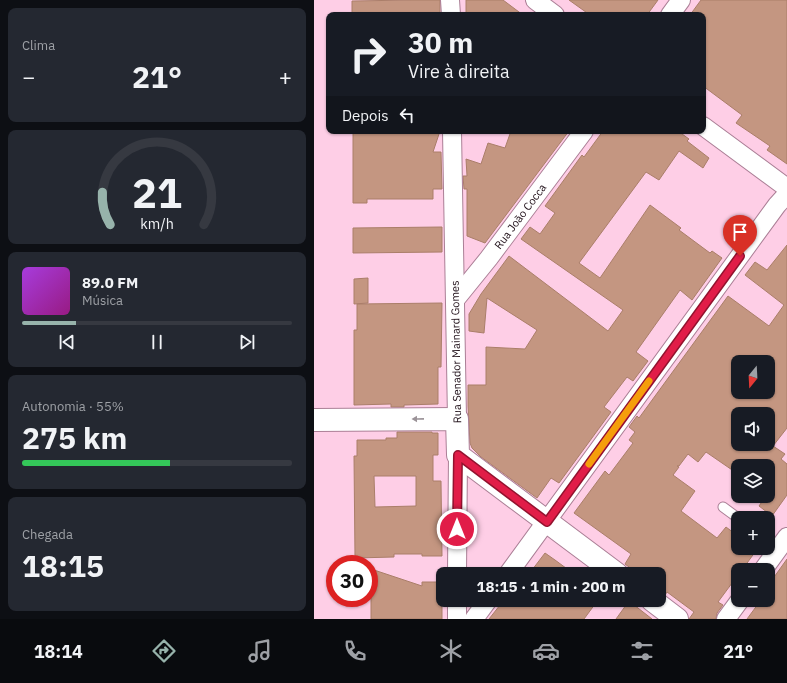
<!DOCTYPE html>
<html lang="pt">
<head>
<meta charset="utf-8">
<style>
  :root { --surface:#171b24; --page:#242831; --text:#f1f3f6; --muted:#9ea1a6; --line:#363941; --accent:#97b3ab }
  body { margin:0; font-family:"IBM Plex Sans",sans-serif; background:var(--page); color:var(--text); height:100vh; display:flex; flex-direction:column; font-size:15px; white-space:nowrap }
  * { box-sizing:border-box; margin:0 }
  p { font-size:13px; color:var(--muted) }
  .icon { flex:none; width:22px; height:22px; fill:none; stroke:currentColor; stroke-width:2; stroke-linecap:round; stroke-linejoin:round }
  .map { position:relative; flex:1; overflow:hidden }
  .sheet { display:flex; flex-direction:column; gap:8px; padding:8px; background:#0d0f14; width:314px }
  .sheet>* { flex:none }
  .guide { position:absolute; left:12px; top:12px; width:380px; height:122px; border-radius:8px; box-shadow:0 1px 3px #0004; background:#171b24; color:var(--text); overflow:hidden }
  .needle { width:26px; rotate:198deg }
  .controls { position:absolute; left:417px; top:355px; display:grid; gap:8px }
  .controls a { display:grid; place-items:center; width:44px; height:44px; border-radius:8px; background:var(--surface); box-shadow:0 1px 3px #0004; font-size:20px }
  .speed { position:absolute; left:12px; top:555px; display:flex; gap:8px; font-size:20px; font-weight:700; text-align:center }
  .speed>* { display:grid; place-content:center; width:52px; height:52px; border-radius:50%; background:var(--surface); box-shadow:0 1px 3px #0004; line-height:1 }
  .speed .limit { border:6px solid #d22; background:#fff; color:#111 }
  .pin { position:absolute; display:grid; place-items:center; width:34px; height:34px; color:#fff; margin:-41px -17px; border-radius:50% 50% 50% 0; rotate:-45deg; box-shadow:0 0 4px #0007 }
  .pin .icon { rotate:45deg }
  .me { position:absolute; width:44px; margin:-22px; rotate:0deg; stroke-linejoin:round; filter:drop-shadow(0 0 3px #0008) }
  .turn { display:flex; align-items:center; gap:14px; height:84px; padding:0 16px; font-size:18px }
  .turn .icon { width:52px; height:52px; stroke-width:2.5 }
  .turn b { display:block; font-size:28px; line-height:34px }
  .then { display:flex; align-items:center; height:38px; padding:0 16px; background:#0003; gap:8px; font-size:15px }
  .big { font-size:30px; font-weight:700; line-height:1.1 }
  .sheet .tile { flex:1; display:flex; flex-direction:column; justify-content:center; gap:6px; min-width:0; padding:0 14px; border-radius:8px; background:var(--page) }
  .sheet .dial { align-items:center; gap:0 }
  .dial svg { height:104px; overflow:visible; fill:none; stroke:var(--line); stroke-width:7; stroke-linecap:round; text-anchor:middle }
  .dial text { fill:var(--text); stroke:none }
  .song { display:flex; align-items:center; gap:12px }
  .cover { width:48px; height:48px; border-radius:6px; background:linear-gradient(135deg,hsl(280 70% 55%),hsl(310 70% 35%)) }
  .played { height:4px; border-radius:2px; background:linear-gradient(90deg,var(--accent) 20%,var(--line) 20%) }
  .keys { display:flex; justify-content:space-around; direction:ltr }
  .heat { display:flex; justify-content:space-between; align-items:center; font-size:22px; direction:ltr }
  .charge { height:6px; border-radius:3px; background:linear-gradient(90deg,#34c759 55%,var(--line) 0) }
  .trip { position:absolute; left:122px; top:567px; width:230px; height:40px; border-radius:8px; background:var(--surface); box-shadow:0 1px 3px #0004; font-weight:700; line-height:40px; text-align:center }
  .tab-bar { display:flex; height:64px; justify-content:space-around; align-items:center; background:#090b0e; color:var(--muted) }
  .tab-bar .icon { width:28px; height:28px }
  .tab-bar .on { color:var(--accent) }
  .tab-bar b { font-size:18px; color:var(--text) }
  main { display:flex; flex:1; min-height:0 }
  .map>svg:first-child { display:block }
  .building { fill:#c49681; stroke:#aa7e69; fill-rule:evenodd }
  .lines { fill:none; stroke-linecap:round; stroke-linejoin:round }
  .service-casing { stroke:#ab7f96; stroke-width:11 }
  .minor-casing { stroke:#ab7f96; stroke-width:20 }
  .tertiary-casing { stroke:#ab7f96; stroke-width:24 }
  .service { stroke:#fff; stroke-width:9 }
  .minor { stroke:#fff; stroke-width:18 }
  .tertiary { stroke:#fff; stroke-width:22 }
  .oneway { fill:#9b9398 }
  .route-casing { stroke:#92132f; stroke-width:10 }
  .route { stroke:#e11d48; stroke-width:7 }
  .slow { stroke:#f59e0b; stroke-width:7 }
  .labels { text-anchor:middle; stroke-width:3.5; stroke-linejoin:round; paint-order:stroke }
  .street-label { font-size:11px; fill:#201019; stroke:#fff }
</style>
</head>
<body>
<main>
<section class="sheet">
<div class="tile"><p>Clima</p>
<div class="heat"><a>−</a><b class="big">21°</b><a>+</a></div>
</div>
<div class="tile dial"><svg viewBox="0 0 100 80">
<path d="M14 69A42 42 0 1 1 86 69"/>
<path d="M14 69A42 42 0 0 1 8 44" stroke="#97b3ab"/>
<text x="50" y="56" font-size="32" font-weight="700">21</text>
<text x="50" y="72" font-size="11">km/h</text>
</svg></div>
<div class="tile">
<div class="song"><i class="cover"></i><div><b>89.0 FM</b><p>Música</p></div></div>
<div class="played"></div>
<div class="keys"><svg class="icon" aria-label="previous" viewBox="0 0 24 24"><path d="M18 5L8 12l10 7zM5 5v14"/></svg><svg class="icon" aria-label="pause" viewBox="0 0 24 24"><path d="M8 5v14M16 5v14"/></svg><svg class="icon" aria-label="next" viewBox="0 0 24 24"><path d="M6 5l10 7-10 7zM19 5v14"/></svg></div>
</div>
<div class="tile"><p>Autonomia · 55%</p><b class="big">275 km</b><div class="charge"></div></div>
<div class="tile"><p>Chegada</p><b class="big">18:15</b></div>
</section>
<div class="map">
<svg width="473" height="619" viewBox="0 0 473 619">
  <rect width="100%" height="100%" fill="#fecee6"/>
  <!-- building -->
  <g class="building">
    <polygon points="97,0 126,0 126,15 38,15 38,1"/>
    <polygon points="152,0 189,0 209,15 152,15"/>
    <polygon points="255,0 344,0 333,15 276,15"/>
    <polygon points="387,0 473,0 473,164 453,150 456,146 422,123 428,115 389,86 389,15 376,15"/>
    <polygon points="39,131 126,131 119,152 127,152 128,189 119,189 119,199 53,199 53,203 39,203"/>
    <polygon points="197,131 255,131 171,243 153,236 153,189 150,189 149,176 153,176 152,159 167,164 174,143 191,148"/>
    <polygon points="289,131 364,131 375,139 373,141 395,158 389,168 365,151 345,180 332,172 265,263 286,278 336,205 367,228 365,230 396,253 398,251 408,258 378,300 366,290 322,352 334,361 319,381 313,377 290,407 297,412 245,483 237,478 223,498 167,457 158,448 156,443 154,406 154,385 172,385 172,347 211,349 223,330 173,298 170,333 155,331 155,314 167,294 195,256 294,331 309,310 207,239 216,227 226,234 241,213 231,206 268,155 270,157"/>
    <polygon points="128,227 128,252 39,253 39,228"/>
    <path d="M473 245V428L459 446 471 454 467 459 473 464V495L458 516 445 506 452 496H454V466H424V474L392 452 384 462 374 454 365 466H363L365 467 359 475 381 491 367 511 403 538 412 527 424 536V548H444L428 570H424V575L404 602 409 605 403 613 402 619H375L380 612 353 592 351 595 345 590V574H324L311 564 317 554 260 513 291 471 295 475 319 443 315 440 321 432 315 427 323 416 325 418 414 296 455 326 470 305 431 275 441 262 453 270ZM424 362H454V392H424ZM424 414H454V444H424Z"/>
    <polygon points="54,278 54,303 40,304 40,279"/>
    <polygon points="128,303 127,367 124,367 124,404 90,405 90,407 77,407 77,404 40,405 40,330 43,330 43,304"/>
    <path d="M83 432H118V433H124V455H119V481H127L128 556H108V554H80V557L41 558 40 456H43V440H72V438H83ZM60 476H102V506L61 507Z"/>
    <polygon points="231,553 241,560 260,574 215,574"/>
    <polygon points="473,559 473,619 433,619 447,600 454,600 454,591 460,582 458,580"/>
    <polygon points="57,569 108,586 108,582 128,582 128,619 57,619"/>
    <polygon points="190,600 284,600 270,619 175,619"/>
    <polygon points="315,601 338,619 302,619"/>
  </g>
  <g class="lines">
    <defs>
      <g id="service">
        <polyline points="409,507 424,518"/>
        <polyline points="454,539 465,548"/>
      </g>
      <g id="minor">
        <polyline points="136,0 137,15"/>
        <polyline points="221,0 241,15"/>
        <polyline points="356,15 367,0"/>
        <polyline points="389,126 473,188"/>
        <polyline points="138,131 143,419"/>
        <path id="s1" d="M141 300 175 258 270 131"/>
        <polyline points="449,570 473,537"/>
        <polyline points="143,574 144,455"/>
        <polyline points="194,574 463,205 473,194"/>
        <polyline points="143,619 143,600"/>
        <polyline points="160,619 174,600"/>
        <polyline points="412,619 426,600"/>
      </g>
      <g id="tertiary">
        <polyline points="0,420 143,419 144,455 303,574"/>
        <polyline points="338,600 363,619"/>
      </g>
    </defs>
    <!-- service casing -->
    <use href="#service" class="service-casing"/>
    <!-- minor casing -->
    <use href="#minor" class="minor-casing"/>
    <!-- tertiary casing -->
    <use href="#tertiary" class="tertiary-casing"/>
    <!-- service -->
    <use href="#service" class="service"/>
    <!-- minor -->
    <use href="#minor" class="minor"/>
    <!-- tertiary -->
    <use href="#tertiary" class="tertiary"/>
  </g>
  <!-- one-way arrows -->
  <defs><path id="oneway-solid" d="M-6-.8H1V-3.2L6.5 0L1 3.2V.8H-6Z"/></defs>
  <use class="oneway" href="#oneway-solid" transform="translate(104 419) rotate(179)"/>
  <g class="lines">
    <defs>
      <polyline id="route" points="143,529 144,455 233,522 426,256"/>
    </defs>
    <!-- route casing -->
    <use href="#route" class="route-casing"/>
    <!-- route -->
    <use href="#route" class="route"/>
    <!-- slow -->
    <polyline class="slow" points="275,464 335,381"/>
  </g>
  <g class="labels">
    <!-- street labels -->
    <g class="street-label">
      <text dy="4" stroke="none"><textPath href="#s1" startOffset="106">Rua João Cocca</textPath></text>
      <text transform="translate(142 352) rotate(-91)" y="4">Rua Senador Mainard Gomes</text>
    </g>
  </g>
</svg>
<div class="controls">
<a><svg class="needle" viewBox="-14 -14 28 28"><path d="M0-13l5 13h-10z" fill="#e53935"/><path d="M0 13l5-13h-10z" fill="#9ea1a6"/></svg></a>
<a><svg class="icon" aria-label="sound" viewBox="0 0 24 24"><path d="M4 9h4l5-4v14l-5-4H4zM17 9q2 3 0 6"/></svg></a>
<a><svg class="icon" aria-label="layers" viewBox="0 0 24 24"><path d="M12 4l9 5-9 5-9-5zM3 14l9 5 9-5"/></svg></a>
<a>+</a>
<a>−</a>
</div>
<div class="speed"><div class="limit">30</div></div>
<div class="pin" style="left:426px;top:256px;background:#d93025"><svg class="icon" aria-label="arrive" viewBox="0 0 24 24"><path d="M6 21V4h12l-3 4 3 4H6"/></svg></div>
<svg class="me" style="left:143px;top:529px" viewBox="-20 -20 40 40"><circle r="17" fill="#e11d48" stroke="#fff" stroke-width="3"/><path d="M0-11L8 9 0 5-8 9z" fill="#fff"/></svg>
<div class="trip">18:15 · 1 min · 200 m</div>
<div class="guide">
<div class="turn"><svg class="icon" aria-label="right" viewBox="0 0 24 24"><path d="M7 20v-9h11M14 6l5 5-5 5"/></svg><div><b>30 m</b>Vire à direita</div></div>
<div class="then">Depois<svg class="icon" aria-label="left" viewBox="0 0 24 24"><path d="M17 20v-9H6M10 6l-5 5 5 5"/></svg></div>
</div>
</div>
</main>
<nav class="tab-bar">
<b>18:14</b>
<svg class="icon on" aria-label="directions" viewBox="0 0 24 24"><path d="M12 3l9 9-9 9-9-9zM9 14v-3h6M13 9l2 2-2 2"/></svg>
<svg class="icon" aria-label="music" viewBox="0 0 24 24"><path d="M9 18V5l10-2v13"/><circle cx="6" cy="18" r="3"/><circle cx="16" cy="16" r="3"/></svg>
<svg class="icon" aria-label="phone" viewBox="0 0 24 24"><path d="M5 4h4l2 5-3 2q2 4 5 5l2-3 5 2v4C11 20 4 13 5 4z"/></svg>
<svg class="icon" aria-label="climate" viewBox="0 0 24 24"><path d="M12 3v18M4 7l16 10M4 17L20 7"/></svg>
<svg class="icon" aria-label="car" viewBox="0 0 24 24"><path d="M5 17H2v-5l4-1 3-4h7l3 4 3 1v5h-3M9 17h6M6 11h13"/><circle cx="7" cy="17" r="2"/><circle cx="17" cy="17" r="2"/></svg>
<svg class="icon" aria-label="filters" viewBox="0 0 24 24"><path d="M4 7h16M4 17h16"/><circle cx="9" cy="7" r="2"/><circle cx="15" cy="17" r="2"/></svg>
<b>21°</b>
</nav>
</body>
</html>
